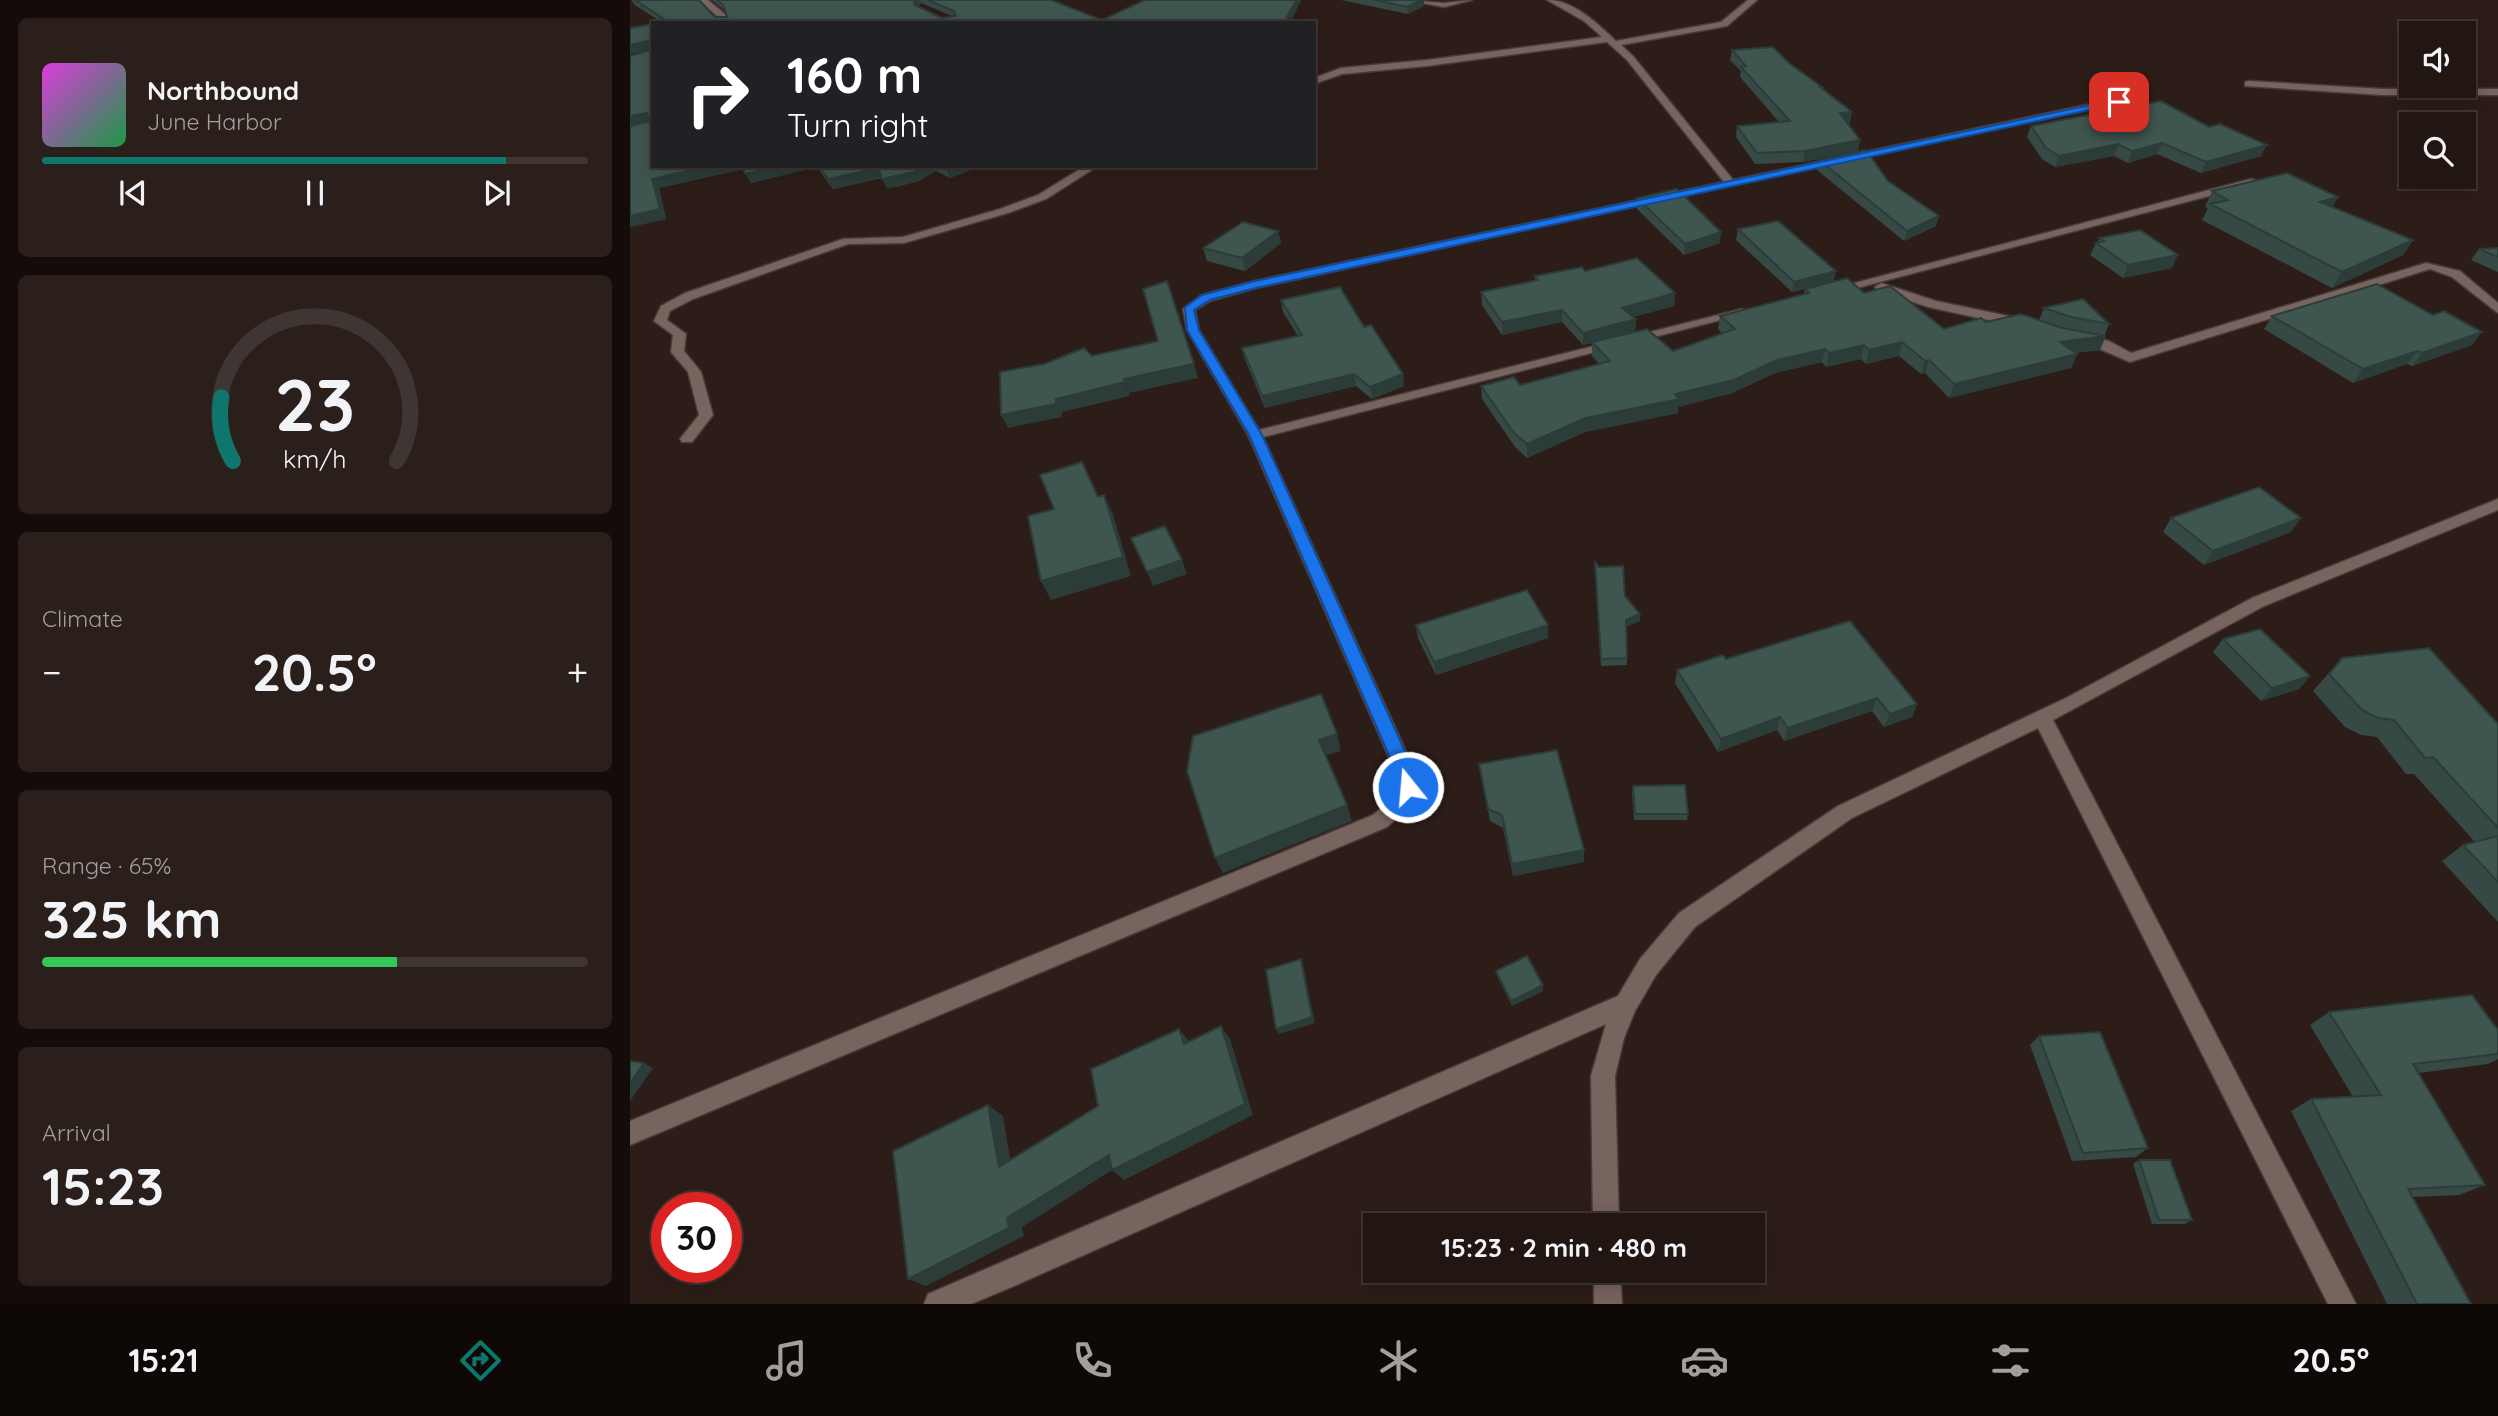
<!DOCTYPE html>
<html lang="en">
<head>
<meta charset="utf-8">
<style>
  :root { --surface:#221612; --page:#2a1f1b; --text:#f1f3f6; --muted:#a29f9f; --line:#3f3532; --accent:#0f766e }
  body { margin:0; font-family:Quicksand,sans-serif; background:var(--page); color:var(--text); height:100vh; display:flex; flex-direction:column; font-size:26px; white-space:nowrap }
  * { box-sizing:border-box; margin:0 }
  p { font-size:23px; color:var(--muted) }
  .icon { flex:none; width:38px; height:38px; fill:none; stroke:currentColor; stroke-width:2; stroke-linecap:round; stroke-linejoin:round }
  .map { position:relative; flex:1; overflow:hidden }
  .side { display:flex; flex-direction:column; gap:18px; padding:18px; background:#130c0a; width:630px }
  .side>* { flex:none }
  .guide { position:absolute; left:21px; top:21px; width:665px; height:147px; border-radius:0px; box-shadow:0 4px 18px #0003,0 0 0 2px var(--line); background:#202124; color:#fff; overflow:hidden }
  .buttons { position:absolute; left:1769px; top:21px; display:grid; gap:14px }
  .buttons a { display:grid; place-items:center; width:77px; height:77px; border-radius:0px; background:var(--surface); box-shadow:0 4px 18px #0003,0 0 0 2px var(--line); font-size:35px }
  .speed { position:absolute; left:21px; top:1192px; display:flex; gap:14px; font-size:35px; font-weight:700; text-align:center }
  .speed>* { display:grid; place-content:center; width:91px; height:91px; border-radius:50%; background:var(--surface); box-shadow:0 4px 18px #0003,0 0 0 2px var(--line); line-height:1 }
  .speed .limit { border:10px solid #d22; background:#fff; color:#111 }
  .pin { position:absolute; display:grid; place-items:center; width:60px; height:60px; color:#fff; margin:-30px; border-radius:14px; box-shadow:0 4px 10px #0006 }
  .me { position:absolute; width:77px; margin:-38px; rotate:343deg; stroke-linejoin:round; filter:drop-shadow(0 0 5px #0008) }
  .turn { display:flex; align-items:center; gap:24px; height:147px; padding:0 21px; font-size:32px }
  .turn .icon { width:91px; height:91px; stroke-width:2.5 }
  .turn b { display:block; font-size:49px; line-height:60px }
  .big { font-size:52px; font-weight:700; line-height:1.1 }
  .side .widget { flex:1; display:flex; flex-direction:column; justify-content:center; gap:10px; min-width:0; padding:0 24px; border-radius:10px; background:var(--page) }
  .side .dial { align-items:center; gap:0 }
  .dial svg { height:182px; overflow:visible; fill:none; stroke:var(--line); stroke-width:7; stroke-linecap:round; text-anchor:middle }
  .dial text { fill:var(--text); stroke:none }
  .song { display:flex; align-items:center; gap:21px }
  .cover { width:84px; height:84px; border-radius:10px; background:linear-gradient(135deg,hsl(300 70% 55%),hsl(140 70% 35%)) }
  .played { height:7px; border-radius:4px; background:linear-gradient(90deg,var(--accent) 85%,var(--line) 85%) }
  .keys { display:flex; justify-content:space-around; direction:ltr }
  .heat { display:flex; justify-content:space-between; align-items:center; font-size:38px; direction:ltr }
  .charge { height:10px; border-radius:5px; background:linear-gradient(90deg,#34c759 65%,var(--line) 0) }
  .trip { position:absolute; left:733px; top:1213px; width:402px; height:70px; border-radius:0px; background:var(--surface); box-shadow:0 4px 18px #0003,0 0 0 2px var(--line); font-weight:700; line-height:70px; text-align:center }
  .tabs { display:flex; height:112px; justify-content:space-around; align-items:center; background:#0e0907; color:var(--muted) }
  .tabs .icon { width:49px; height:49px }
  .tabs .current { color:var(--accent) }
  .tabs b { font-size:32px; color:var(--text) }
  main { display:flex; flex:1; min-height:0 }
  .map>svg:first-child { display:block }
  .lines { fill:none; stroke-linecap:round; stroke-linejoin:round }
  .street-casing { stroke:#483a37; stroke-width:3 }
  .street { fill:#78645e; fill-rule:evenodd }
  .wall { fill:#364945; fill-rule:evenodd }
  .shaded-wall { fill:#2c3c38 }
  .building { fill:#3f5550; stroke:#2c3c38; stroke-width:2 }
  .route { fill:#1a73e8; stroke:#114b97; stroke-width:2 }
</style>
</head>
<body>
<main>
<section class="side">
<div class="widget">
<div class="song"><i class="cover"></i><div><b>Northbound</b><p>June Harbor</p></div></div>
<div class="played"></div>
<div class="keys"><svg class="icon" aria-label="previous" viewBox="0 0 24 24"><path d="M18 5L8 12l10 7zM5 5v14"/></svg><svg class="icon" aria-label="pause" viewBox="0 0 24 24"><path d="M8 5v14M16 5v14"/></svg><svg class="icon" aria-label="next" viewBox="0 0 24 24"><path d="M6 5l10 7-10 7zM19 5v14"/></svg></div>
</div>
<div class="widget dial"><svg viewBox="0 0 100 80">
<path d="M14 69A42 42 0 1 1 86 69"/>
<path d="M14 69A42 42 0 0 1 9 41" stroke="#0f766e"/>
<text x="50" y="56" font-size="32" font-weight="700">23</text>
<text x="50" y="72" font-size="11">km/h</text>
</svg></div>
<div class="widget"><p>Climate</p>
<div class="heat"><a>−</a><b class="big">20.5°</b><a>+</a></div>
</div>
<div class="widget"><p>Range · 65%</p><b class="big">325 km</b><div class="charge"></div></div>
<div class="widget"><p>Arrival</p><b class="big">15:23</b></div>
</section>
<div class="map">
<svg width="1868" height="1304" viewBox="0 0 1868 1304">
  <rect width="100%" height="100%" fill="#2d1d18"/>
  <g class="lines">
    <defs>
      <g id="street">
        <polygon points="69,0 78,0 96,15 99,23 91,23 89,18"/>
        <polygon points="775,0 814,3 842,0 814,7"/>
        <path d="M917 0C944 0 968 24 986 41L1091 22 1118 0H1127L1097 26 991 45 1003 56 1103 180 1489 98 1494 101 626 288 580 301 565 310 569 330 629 430 1112 309 1118 313 633 437 784 769C788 796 777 810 757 827L0 1145V1121L743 815C762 799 768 795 764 769L618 435 557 330 553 309 572 295 625 281 1094 182 997 60 977 42 797 66 712 74 684 84V78L711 68 797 60 972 37 954 21Z"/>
        <polygon points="1618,81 1753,89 1868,89 1868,95 1753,95 1615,86 1615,82"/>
        <polygon points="455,166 468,166 416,199 378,213 274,243 218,244 63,299 40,311 37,320 56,334 54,351 71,372 83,415 62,442 52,442 50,439 69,415 58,372 41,352 43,335 24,321 31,306 55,293 213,239 273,237 370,209 408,195"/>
        <polygon points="1621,179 1625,180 1625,184 1204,294 1198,290"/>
        <polygon points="1796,263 1830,271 1868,303 1868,313 1822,277 1800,269 1500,362 1444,338 1450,334 1479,341 1501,353"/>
        <polygon points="1251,283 1306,301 1383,317 1405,325 1399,329 1298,307 1247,290 1245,287"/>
        <polygon points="1868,499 1868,510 1634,606 1423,720 1726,1304 1698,1304 1408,728 1222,818 1065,927 1026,975 1005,1011 994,1038 985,1076 989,1225 963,1225 961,1076 976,1024 377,1289 341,1304 294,1304 298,1294 988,996 1010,959 1049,913 1208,806 1436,698 1622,598"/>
        <polygon points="964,1270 990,1270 992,1304 964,1304"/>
      </g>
    </defs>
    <!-- street casing -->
    <use href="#street" class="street-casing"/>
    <!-- street -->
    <use href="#street" class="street"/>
  </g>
  <!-- wall -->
  <g class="wall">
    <path d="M1 0H69L85 17H97L95 11 82 0H421L472 20 515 0H671L660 23 31 22 5 5ZM291 3 322 16 312 18 289 7Z"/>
    <polygon points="711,0 794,0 794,6 778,14"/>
    <polygon points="23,24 23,166 351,166 320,178 306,171 289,181 257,188 252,178 203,189 187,167 121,183 113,169 29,188 36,219 0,227 20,50 0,54"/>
    <polygon points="1102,50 1159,63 1192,89 1220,123 1217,123 1230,140 1228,151 1173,162 1125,164 1106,137 1107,126 1149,122 1110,77 1111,71 1100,60"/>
    <polygon points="1401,126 1631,156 1571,173 1527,154 1498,163 1484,156 1425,167 1412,159 1397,137"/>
    <polygon points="1189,160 1258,181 1306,226 1274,241 1187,170"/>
    <polygon points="1582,191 1708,197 1702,207 1783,240 1773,255 1702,288 1572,220 1578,208 1575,207"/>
    <polygon points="1007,198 1090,243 1054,255 1007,209"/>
    <polygon points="1108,229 1206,271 1203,282 1234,293 1314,329 1356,322 1409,320 1414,308 1479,324 1474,336 1470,350 1445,353 1447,354 1441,368 1319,398 1295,373 1291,374 1269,356 1236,364 1231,359 1196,367 1192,362 1145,373 1102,393 1048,407 1048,413 955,432 897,458 885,447 852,399 851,386 890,385 969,364 962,356 962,343 953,345 932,322 872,335 852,305 851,292 905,281 905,276 955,271 1045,293 1044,306 1003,317 1006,319 1005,332 1043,351 1093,334 1088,329 1090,316 1174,294 1175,289 1162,292 1106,240"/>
    <polygon points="648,231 651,243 615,271 577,261 573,248"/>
    <polygon points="1469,238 1542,268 1493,278 1460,255 1466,243 1468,242"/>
    <polygon points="1868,248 1868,272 1841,260 1849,249"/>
    <polygon points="651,300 734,327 773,374 774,386 742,399 726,386 635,408 615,360 612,348 668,336 653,312"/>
    <polygon points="1642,316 1842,345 1782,366 1777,364 1723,383 1634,329"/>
    <polygon points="1541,518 1661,532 1574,565 1533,532"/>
    <polygon points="965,562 995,596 1010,621 996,626 997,665 971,666"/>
    <polygon points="786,625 918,638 806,675 788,638"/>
    <polygon points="1593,639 1680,676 1669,689 1631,701 1583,652"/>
    <polygon points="1712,658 1868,724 1868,922 1812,861 1833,845 1845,842 1784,774 1776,774 1747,737 1731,735 1715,727 1683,691"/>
    <polygon points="1096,659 1287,704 1282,717 1254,727 1242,711 1154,741 1147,730 1088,752 1045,683 1047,670"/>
    <polygon points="849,764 954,862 883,876 873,828 860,821"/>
    <polygon points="1003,786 1058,814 1057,820 1004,820 1002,793"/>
    <polygon points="866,971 913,985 913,991 882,1006 867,976"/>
    <polygon points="1699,1012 1868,1054 1868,1059 1858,1064 1789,1073 1855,1185 1829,1195 1783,1197 1841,1304 1757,1304 1661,1111 1681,1099 1723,1097 1680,1025"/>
    <polygon points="1409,1036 1518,1148 1506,1157 1442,1161 1400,1045"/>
    <polygon points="1509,1160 1562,1220 1555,1224 1522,1224 1503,1164"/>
  </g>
  <!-- shaded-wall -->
  <g class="shaded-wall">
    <polygon points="284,0 290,0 291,3 287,8 288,12"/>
    <polygon points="666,0 671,0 660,23 654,23"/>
    <polygon points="791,0 794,0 794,6 778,14 777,7"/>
    <polygon points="17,41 22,49 0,54 0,45"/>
    <polygon points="1222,112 1220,123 1208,124 1210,113"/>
    <polygon points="17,113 23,121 0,126 0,116"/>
    <polygon points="1230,140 1228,151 1173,162 1175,151"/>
    <polygon points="1532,143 1527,154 1498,163 1502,151"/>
    <polygon points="1488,144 1484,156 1425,167 1429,156"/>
    <polygon points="1637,145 1631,156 1571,173 1576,162"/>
    <polygon points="80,166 113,166 115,169 29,188 36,219 0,227 0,216 22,179"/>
    <polygon points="147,166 187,166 187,167 121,183 115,174"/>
    <polygon points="293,166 304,166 306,171 289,181 267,187 257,188 252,179"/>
    <polygon points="323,166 351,166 320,178 316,169"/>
    <polygon points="248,168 252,177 203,189 198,179"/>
    <polygon points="1708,197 1699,212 1690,202"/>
    <polygon points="1309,216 1306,226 1274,241 1277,231"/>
    <polygon points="648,231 651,243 615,271 612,258"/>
    <polygon points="1091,232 1090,243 1054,255 1055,244"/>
    <polygon points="1783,240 1773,255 1702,288 1712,272"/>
    <polygon points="1548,255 1542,268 1493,278 1498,265"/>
    <polygon points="1206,271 1203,282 1162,292 1164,282"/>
    <polygon points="1045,293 1044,306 992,320 992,308"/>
    <polygon points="932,310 932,322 872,335 872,322"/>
    <polygon points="1006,319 1005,332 953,345 953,333"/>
    <polygon points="1852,332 1842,345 1782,366 1792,353"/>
    <polygon points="1476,336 1470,350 1425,355 1430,342"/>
    <polygon points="1272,342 1269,356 1236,364 1239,350"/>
    <polygon points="1234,345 1231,359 1196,367 1199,353"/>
    <polygon points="1195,349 1192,362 1145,373 1102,393 1048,407 1048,413 955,432 897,458 897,444 956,418 1147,360"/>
    <polygon points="1787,351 1777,364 1723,383 1733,369"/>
    <polygon points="1447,354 1441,368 1319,398 1324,384"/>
    <polygon points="1299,360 1295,373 1291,374 1295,361"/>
    <polygon points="564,364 568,378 499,393 494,379"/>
    <polygon points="724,374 726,386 635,408 632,396"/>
    <polygon points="773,374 774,386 742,399 740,387"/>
    <polygon points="495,382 500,396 432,412 432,417 378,428 371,415 426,399"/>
    <polygon points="474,495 483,514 501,576 421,600 411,581"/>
    <polygon points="1671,518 1661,532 1574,565 1583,551"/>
    <polygon points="552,560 557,574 523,586 517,572"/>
    <polygon points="1010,614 1010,621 995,627 996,620"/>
    <polygon points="918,625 918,638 806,675 804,662"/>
    <polygon points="1680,676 1669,689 1631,701 1642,688"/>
    <polygon points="1247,698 1242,711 1154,741 1158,728"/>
    <polygon points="1287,704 1282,717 1254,727 1260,714"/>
    <polygon points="1150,717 1147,730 1088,752 1091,739"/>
    <polygon points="707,734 711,751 694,756 689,740"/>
    <polygon points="717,805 722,821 593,873 585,858"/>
    <polygon points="954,850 954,862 883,876 882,864"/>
    <polygon points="671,959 673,965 685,1023 649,1034 646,1029"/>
    <polygon points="913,985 913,991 882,1006 881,1001"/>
    <polygon points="591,1026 600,1039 623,1115 494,1180 482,1170"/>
    <polygon points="549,1029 559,1041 563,1056 554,1044"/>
    <polygon points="14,1063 23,1068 0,1101 0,1083"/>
    <polygon points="358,1105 373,1116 383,1176 369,1167"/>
    <polygon points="479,1155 490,1165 392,1227 394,1236 296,1286 278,1279"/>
  </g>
  <!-- building -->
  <g class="building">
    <polygon points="5,0 69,0 85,17 97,17 93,5 87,0 284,0 285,5 312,18 326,16 324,11 298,0 421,0 472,20 515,0 666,0 654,23 27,23 37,21"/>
    <polygon points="746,0 791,0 777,7"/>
    <polygon points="23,24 23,166 80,166 22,179 30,209 0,216 0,126 20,121 17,113 0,116 0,56 20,50 21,44 17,41 0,45 0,28"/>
    <polygon points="1143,47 1159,63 1192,87 1190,87 1222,112 1210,113 1230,140 1175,151 1127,153 1107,126 1160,121 1111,67 1116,66 1102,50"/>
    <polygon points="1531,101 1579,127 1590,124 1637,145 1576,162 1532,143 1502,151 1488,144 1429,156 1416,148 1401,126"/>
    <polygon points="1236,150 1258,181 1309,216 1277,231 1189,160"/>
    <polygon points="112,166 147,166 115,174"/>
    <polygon points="189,166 293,166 284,172 252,179 248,168 198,179"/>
    <polygon points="311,166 323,166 316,169"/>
    <polygon points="1657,173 1708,197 1690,202 1783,240 1712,272 1580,204 1598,200 1582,191"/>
    <polygon points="1047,189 1091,232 1055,244 1007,198"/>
    <polygon points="1148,221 1206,271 1164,282 1108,229"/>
    <polygon points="613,222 648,231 612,258 573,248"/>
    <polygon points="1510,230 1548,255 1498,265 1466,243 1474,241 1469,238"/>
    <polygon points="1868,248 1868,257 1849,249"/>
    <polygon points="1007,258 1045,293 992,308 1006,319 953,333 932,310 872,322 851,292 908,280 905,276 952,267 955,271"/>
    <polygon points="1217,278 1234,293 1260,286 1314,329 1351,318 1356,322 1391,314 1432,328 1476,336 1430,342 1447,354 1324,384 1299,360 1295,361 1272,342 1239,350 1234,345 1199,353 1195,349 1147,360 1104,380 1045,394 1049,399 956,418 897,444 884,433 851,386 884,377 890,385 980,361 962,342 1017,329 1043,351 1105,329 1090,316 1179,293 1175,289"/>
    <polygon points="537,281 564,364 494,379 495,382 426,399 426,404 371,415 370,372 414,364 454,348 462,356 528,341 513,289"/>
    <polygon points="1747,284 1803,315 1814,311 1852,332 1792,353 1787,351 1733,369 1642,316"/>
    <polygon points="710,287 734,327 741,325 773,374 740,387 724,374 632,396 612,348 672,335 651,300"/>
    <polygon points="1453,299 1479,324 1441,317 1414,308"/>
    <polygon points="452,462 468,497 474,495 493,557 411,581 398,516 424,509 410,475"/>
    <polygon points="1629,487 1671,518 1583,551 1541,518"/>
    <polygon points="535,526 552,560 517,572 501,538"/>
    <polygon points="965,562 969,567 993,566 995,596 1010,614 996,620 997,658 971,659"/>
    <polygon points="897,590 918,625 804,662 786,625"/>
    <polygon points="1220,621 1287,704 1260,714 1247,698 1158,728 1150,717 1091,739 1047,670 1093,655 1096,659"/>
    <polygon points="1630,629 1680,676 1642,688 1593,639"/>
    <polygon points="1799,648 1868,724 1868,828 1803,757 1795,758 1764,720 1748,718 1732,710 1699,674 1712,658"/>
    <polygon points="691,694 707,734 689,740 717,805 585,858 557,771 563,736"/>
    <polygon points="927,750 954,850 882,864 872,815 858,809 849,764"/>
    <polygon points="1055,785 1058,814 1005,814 1003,786"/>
    <polygon points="1868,836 1868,882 1833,845"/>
    <polygon points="897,956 913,985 881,1001 866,971"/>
    <polygon points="671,959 682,1017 646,1029 636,970"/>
    <polygon points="1842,995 1868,1030 1868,1054 1783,1064 1855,1185 1778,1189 1841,1304 1787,1304 1681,1099 1751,1095 1699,1012"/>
    <polygon points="591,1026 615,1104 482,1170 479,1155 377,1218 379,1228 278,1279 263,1151 358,1105 369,1167 468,1106 461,1069 549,1029 554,1044"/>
    <polygon points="1470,1032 1518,1148 1453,1153 1409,1036"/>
    <polygon points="0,1061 14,1063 0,1083"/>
    <polygon points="1509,1160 1540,1160 1562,1220 1529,1220"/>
  </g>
  <!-- route -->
  <polygon class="route" points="1489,99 1492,103 626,288 580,300 564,310 569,330 632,435 783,769 787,787 784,792 778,794 771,792 765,769 619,435 557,330 555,307 572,295 625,281"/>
</svg>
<div class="buttons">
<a><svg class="icon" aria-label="sound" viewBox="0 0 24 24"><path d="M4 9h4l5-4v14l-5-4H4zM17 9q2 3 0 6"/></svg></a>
<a><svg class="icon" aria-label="search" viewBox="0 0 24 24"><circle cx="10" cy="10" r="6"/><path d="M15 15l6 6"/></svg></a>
</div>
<div class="speed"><div class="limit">30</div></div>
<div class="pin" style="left:1489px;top:102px;background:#d93025"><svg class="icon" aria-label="arrive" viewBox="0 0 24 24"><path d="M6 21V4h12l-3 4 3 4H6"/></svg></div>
<svg class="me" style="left:778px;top:787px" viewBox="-20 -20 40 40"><circle r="17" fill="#1a73e8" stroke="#fff" stroke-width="3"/><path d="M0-11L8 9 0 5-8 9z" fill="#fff"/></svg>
<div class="trip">15:23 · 2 min · 480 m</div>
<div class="guide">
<div class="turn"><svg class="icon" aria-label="right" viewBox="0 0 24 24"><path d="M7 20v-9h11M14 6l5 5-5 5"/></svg><div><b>160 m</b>Turn right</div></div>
</div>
</div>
</main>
<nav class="tabs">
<b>15:21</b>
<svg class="icon current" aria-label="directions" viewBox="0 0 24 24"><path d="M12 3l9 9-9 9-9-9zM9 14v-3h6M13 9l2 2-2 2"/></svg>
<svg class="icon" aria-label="music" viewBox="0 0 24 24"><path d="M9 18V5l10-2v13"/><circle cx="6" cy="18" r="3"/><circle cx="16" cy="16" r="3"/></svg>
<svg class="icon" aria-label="phone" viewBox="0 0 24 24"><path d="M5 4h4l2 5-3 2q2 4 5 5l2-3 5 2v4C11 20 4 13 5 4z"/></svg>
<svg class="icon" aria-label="climate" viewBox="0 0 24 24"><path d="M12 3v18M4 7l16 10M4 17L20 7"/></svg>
<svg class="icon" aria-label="car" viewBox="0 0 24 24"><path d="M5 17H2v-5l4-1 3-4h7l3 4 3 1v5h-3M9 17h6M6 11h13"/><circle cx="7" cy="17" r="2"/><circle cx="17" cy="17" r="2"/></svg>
<svg class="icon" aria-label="filters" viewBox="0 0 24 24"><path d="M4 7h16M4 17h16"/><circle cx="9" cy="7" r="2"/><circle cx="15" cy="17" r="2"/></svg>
<b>20.5°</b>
</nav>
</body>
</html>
